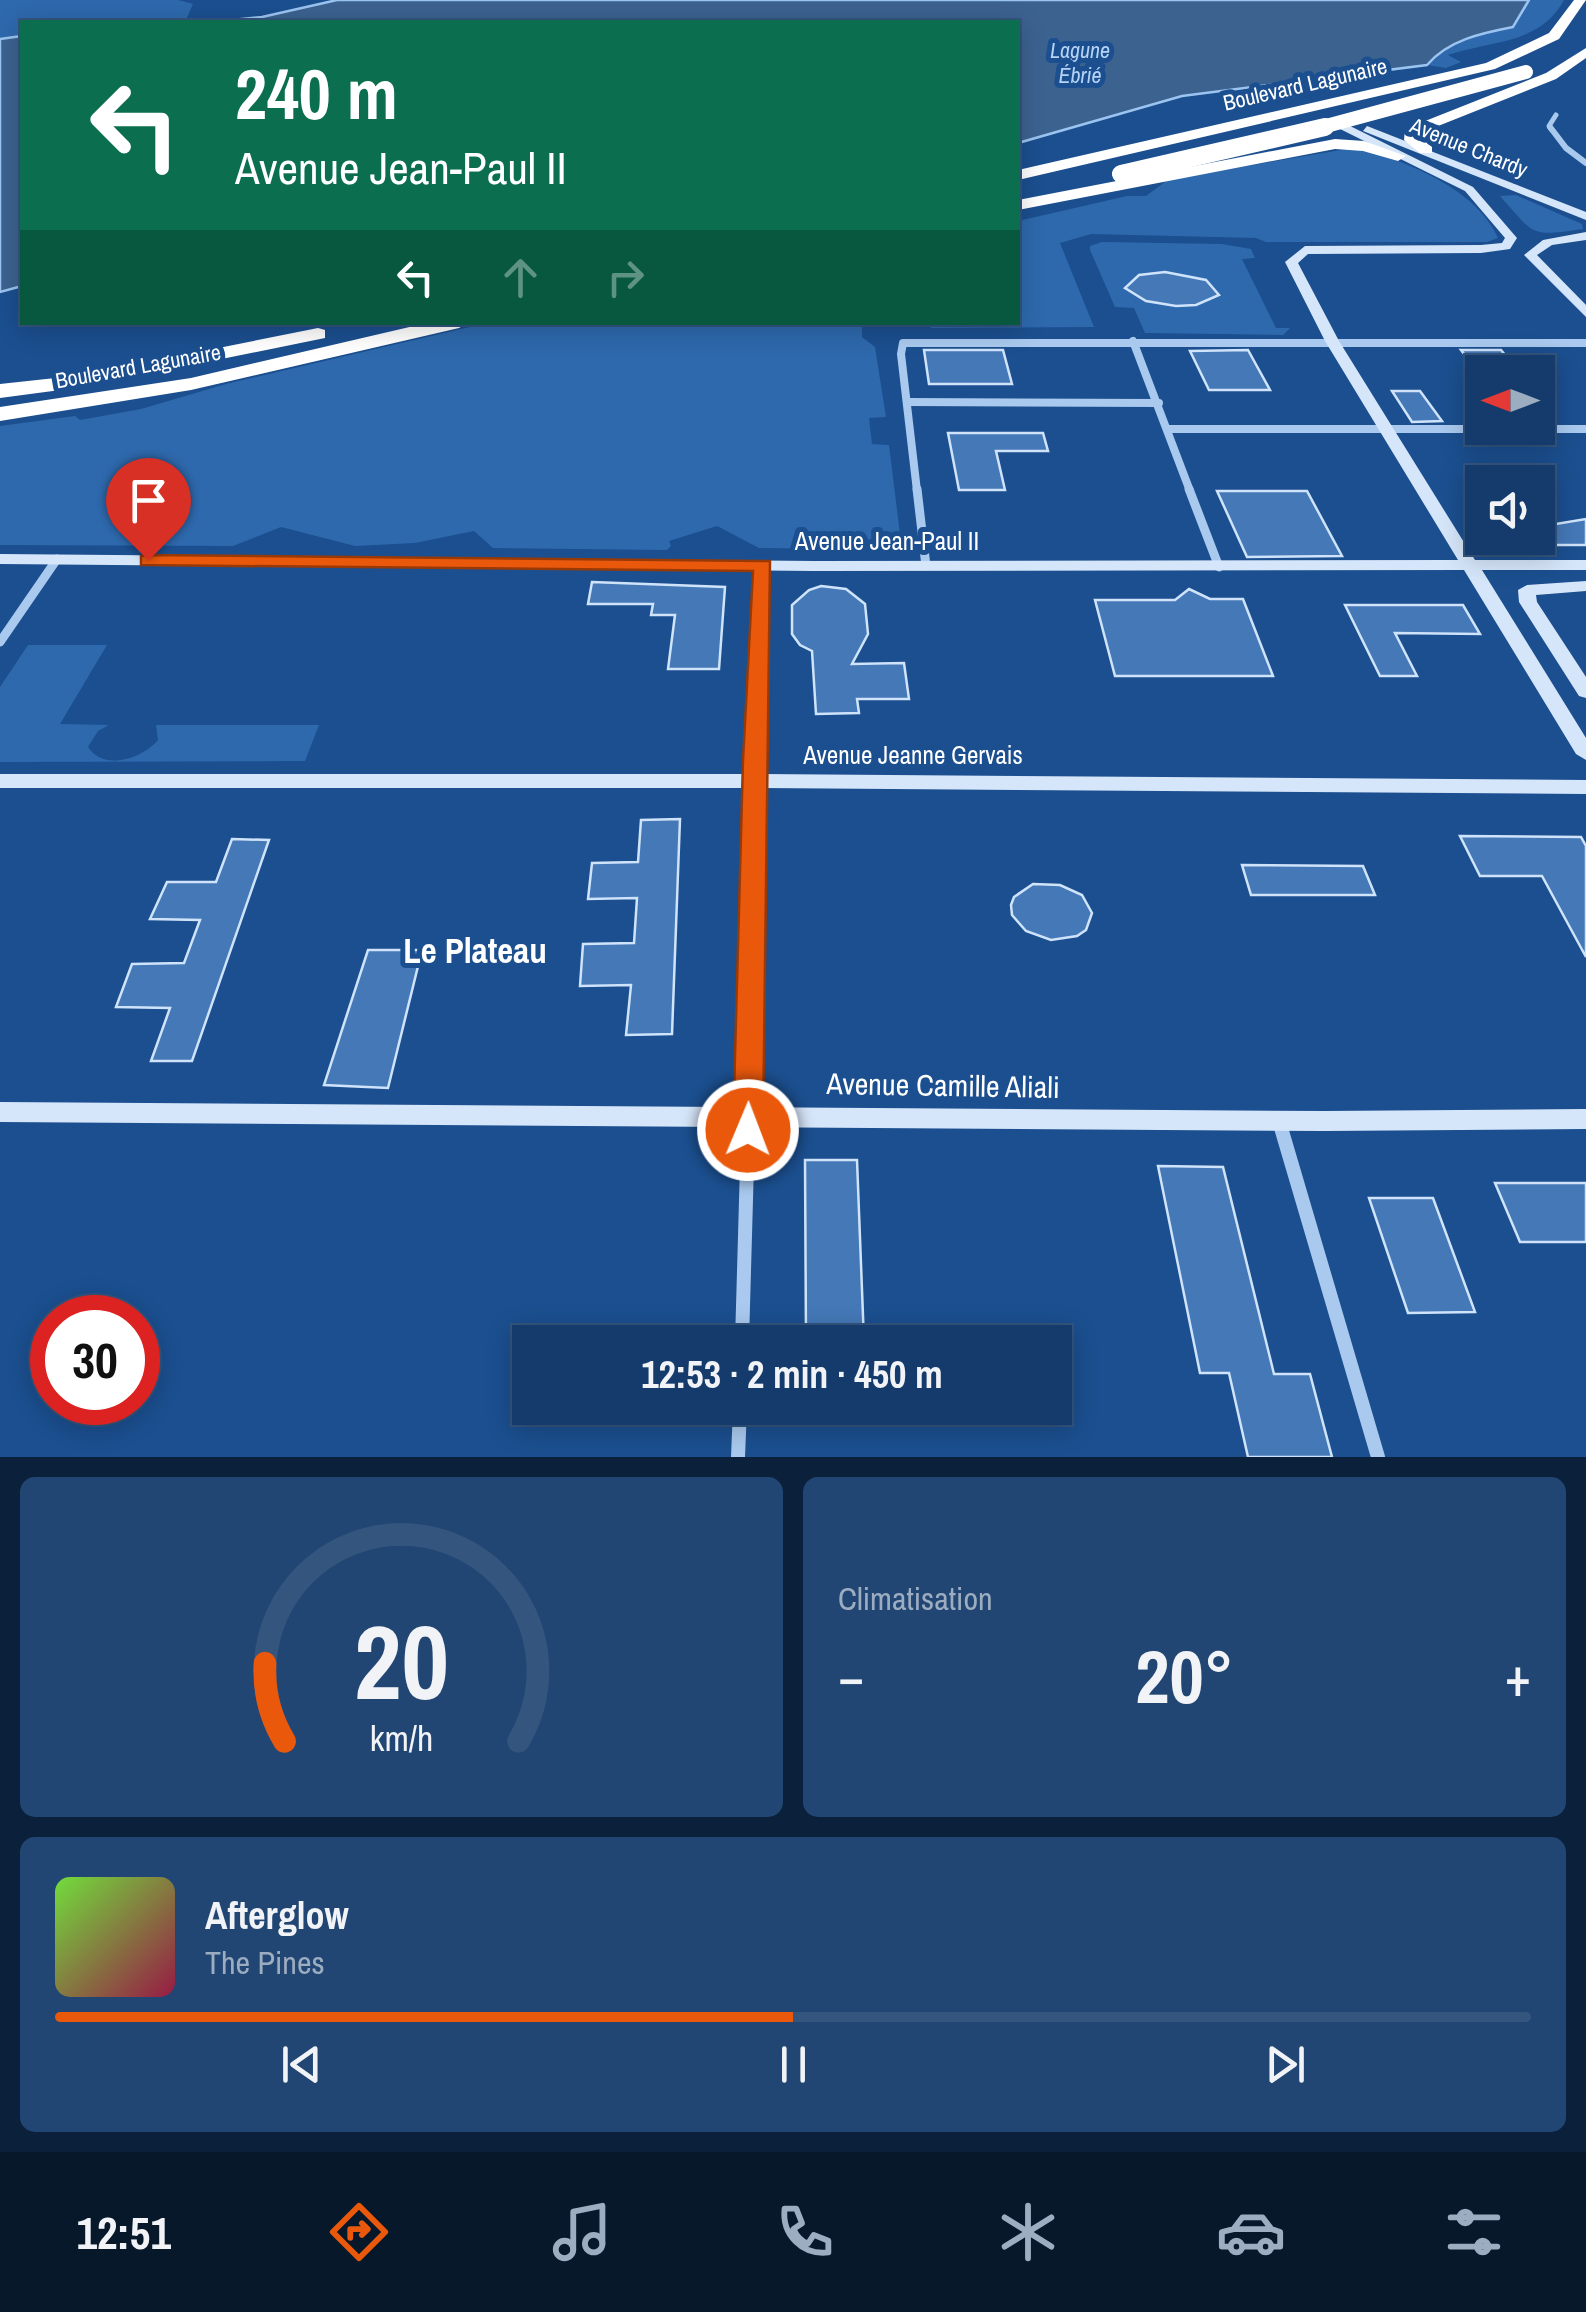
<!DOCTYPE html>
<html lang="fr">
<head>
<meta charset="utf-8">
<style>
  :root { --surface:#143b6b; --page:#214673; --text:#f1f3f6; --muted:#9dadc1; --line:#33557e; --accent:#ea580c }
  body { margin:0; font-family:"Archivo Narrow",sans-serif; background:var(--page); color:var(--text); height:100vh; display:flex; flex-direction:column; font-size:38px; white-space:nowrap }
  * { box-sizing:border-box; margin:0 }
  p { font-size:32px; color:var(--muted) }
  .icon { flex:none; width:55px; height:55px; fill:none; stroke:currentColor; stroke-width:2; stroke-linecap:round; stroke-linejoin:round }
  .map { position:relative; height:1457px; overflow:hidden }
  .panel { display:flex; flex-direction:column; gap:20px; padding:20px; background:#0b203b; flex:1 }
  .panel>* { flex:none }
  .top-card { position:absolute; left:20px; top:20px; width:1000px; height:305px; border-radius:0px; box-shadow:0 5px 25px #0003,0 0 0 2px var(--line); background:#0b6e4f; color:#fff; overflow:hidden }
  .needle { width:65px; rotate:270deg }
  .buttons { position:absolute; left:1465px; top:355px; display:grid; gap:20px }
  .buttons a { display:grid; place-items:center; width:90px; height:90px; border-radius:0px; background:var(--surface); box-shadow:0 5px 25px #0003,0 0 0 2px var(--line); font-size:50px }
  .speed { position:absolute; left:30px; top:1295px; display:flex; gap:20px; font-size:50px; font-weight:700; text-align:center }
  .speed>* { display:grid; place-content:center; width:130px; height:130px; border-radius:50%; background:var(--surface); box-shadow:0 5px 25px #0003,0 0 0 2px var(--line); line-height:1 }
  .speed .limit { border:15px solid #d22; background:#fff; color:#111 }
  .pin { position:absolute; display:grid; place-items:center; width:85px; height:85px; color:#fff; margin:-102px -42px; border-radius:50% 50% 50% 0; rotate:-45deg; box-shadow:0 0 10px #0007 }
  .pin .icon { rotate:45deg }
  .me { position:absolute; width:110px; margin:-55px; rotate:1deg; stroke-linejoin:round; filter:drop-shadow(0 0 8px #0008) }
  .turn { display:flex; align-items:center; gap:35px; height:210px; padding:0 50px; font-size:45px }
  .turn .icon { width:130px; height:130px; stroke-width:2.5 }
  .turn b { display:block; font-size:70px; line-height:85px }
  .lanes { display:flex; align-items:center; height:95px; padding:0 50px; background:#0003; justify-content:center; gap:50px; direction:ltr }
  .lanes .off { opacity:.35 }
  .big { font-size:75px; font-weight:800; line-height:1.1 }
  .panel .widget { flex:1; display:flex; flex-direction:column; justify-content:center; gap:15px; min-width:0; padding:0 35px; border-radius:15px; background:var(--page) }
  .panel .dial { align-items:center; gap:0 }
  .dial svg { height:260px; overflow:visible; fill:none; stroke:var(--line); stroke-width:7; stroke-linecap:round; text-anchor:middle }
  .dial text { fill:var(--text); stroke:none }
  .song { display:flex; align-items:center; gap:30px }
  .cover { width:120px; height:120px; border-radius:15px; background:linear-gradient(135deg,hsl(100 70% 55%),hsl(340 70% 35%)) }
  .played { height:10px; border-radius:5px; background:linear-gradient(90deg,var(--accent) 50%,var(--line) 50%) }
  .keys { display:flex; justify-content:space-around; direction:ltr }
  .heat { display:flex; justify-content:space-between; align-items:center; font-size:55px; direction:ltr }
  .panel .tiles { flex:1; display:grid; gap:20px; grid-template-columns:1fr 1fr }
  .widget:last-child { grid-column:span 2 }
  .trip { position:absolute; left:512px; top:1325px; width:560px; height:100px; border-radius:0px; background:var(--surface); box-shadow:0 5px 25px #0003,0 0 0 2px var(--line); font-weight:800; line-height:100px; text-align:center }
  .menu { display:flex; height:160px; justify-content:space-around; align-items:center; background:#08182b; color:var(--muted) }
  .menu .icon { width:70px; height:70px }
  .menu .current { color:var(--accent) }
  .menu b { font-size:45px; color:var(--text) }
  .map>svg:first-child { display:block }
  .green { fill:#2e69ad }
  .water { fill:#3c6290; stroke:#9cc4f0; stroke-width:2.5 }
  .building { fill:#4478b7; stroke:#cfe3fa; stroke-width:2.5 }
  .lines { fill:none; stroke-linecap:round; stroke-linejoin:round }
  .street-far5 { stroke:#a9c9ee; stroke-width:5 }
  .street-far4 { stroke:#a9c9ee; stroke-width:6 }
  .street-far3 { stroke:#a9c9ee; stroke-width:8 }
  .street-far2 { stroke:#a9c9ee; stroke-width:9 }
  .street-far1 { stroke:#a9c9ee; stroke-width:11 }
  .street { stroke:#a9c9ee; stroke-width:14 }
  .secondary { fill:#d6e6fa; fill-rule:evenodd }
  .highway { fill:#fff; fill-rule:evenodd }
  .highway-bridge-far1 { stroke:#fff; stroke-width:14 }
  .highway-bridge { stroke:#fff; stroke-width:18 }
  .route { fill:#ea580c; stroke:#983908; stroke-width:2.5 }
  .labels { text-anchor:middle; stroke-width:10; stroke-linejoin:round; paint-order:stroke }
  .far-water-label { font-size:22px; font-style:italic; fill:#b5d3f5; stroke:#1b4f8f }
  .far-street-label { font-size:22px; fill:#fff; stroke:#1b4f8f }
  .street-label { font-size:25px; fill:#fff; stroke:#1b4f8f }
  .near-street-label { font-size:30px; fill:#fff; stroke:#1b4f8f }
  .district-label { font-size:35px; font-weight:bold; fill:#fff; stroke:#1b4f8f }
</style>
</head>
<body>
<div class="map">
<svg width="1586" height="1457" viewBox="0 0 1586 1457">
  <rect width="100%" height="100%" fill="#1b4f8f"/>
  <!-- green -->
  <g class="green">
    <polygon points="0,0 178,0 193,4 185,22 22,22 22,36 0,39"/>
    <path d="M1529 0H1564C1540 45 1491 40 1448 55L1461 62 1446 68 1427 65C1448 40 1482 33 1513 27Z"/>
    <path d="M1353 148C1361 152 1367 150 1376 153 1420 168 1478 193 1498 238L1487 242H1266L1256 238 1091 234 1060 243 1094 327 931 328 930 323 1018 322V221L1127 196H1146L1169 179Z"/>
    <path d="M1516 195 1582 224 1583 229C1529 237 1535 235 1500 196Z"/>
    <polygon points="1102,242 1222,244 1251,249 1255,258 1242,259 1276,328 1290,328 1283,335 1145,333 1134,308 1115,307 1090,250 1090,246"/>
    <polygon points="491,322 862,323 862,337 875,347 886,417 869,418 872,444 889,445 902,550 759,548 717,526 669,541 671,546 667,550 493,548 474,531 415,543 355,546 281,527 233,546 0,545 0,426 75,416 80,420 141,409 226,384"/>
    <path d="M28 645H107L60 724 109 725 98 731 88 747C104 772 143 758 158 740L156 725H319L305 761 0 762V687Z"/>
  </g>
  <!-- water -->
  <g class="water">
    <path d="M337 0H1529L1513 27C1482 33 1448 40 1427 65L1182 96 1018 143V22H213L262 17Z"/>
    <polygon points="22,36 22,286 0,292 0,39"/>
  </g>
  <!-- building -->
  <g class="building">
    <polygon points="1165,272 1206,280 1219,295 1196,305 1176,306 1146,301 1125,288 1139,275"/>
    <polygon points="924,350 1003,350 1012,384 929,384"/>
    <polygon points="1248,350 1270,390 1209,390 1190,351"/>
    <polygon points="1461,350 1501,350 1519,372 1478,372"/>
    <polygon points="1392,391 1420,391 1442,421 1412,422"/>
    <polygon points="948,433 1043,433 1048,451 996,451 1005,490 959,490"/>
    <polygon points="1217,491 1307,491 1342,556 1247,557"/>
    <polygon points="1538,517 1556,524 1586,519 1586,545 1538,545"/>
    <polygon points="592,582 725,587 719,669 668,669 675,615 651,615 653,604 588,604"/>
    <polygon points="821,586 846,589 865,604 868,634 852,664 904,663 909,699 857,699 859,713 816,714 812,651 800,645 792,634 792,605 809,590"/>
    <polygon points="1189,589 1210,599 1243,599 1273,676 1115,676 1095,600 1175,600"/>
    <polygon points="1345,605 1463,605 1480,634 1395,633 1417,676 1380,676"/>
    <polygon points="680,819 672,1034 626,1035 631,985 580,986 583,944 634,943 637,898 588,899 592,863 638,862 641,820"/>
    <polygon points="1460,836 1581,837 1586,846 1586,957 1542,876 1480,876"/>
    <polygon points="232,839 269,840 192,1061 151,1061 170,1008 116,1007 132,964 184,963 200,920 150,919 167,882 216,882"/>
    <polygon points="1242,865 1363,866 1375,895 1251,895"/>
    <polygon points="1033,884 1060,885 1082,895 1092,913 1086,930 1077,936 1051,940 1026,931 1012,915 1011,905 1014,897"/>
    <polygon points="368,950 422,950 388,1088 324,1085"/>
    <polygon points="805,1160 857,1160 864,1342 806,1342"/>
    <polygon points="1158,1166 1223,1167 1274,1374 1310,1374 1332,1457 1248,1457 1229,1373 1200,1373"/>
    <polygon points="1495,1183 1586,1183 1586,1242 1520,1242"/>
    <polygon points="1369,1198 1433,1198 1475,1312 1408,1313"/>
  </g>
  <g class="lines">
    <!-- street-far5 -->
    <polyline class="street-far5" points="1551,129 1549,126 1556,115"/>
    <!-- street-far4 -->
    <polyline class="street-far4" points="1550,127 1566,148 1586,163"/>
    <!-- street-far3 -->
    <g class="street-far3">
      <polyline points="1133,341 1190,491"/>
      <polyline points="908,402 1159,403"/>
      <polyline points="1169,429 1586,429"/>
      <polyline points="917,491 901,354 903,343 1586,343"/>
    </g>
    <!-- street-far2 -->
    <g class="street-far2">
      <polyline points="917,489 926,566"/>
      <polyline points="1189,489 1219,567"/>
      <polyline points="0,642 57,559"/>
      <polyline points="758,744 763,566"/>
    </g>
    <!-- street-far1 -->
    <polyline class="street-far1" points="750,1061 758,741"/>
    <!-- street -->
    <g class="street">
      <polyline points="1279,1121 1378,1457"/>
      <polyline points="742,1342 750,1058"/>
      <polyline points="738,1457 740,1408"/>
    </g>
    <!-- secondary -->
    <g class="secondary">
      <polygon points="1332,121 1340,121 1473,187 1517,238 1510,249 1481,253 1308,254 1298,263 1339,341 1475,560 1586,560 1586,570 1482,570 1586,738 1586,760 1576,754 1464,570 814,571 0,564 0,554 814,561 1458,560 1325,341 1285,262 1305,246 1481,245 1502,243 1505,238 1465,191 1332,125"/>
      <polygon points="1367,126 1586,212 1586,220 1363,131"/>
      <polygon points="1586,232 1586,240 1552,245 1537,255 1586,305 1586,317 1524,255 1543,240"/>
      <polygon points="1586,581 1586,591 1536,595 1537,602 1586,677 1586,698 1579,696 1519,602 1518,590 1527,585"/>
      <polygon points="0,774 754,774 1586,780 1586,794 754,788 0,788"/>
      <polygon points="0,1102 1325,1111 1586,1109 1586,1129 1325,1131 0,1122"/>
    </g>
    <!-- highway -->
    <g class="highway">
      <polygon points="1574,0 1586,0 1559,39 1495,69 1018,180 1018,170 1486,63 1549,33"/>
      <polygon points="1586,48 1586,58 1556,79 1418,134 1432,147 1432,153 1420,153 1404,140 1405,129 1546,73"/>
      <polygon points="1335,139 1364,141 1406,156 1398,161 1363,151 1335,149 1018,210 1018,200"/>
      <polygon points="431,322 469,322 459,328 191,390 0,421 0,407 191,378"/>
      <polygon points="318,328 325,330 325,338 83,387 0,398 0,384 83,375"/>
    </g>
    <!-- highway-bridge-far1 -->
    <polyline class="highway-bridge-far1" points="1315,129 1526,72"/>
    <!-- highway-bridge -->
    <polyline class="highway-bridge" points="1121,174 1325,127"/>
  </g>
  <!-- route -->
  <polygon class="route" points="148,555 770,561 763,1130 759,1138 748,1142 737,1138 733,1130 743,760 753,571 141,565 141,556"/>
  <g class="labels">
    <!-- far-water labels -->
    <g class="far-water-label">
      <text x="1080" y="58">Lagune<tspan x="1080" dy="25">Ébrié</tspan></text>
    </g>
    <!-- far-street labels -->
    <g class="far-street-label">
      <text transform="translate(1305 84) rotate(-13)" y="8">Boulevard Lagunaire</text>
      <text transform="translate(1469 147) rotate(22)" y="8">Avenue Chardy</text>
      <text transform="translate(138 366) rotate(-10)" y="8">Boulevard Lagunaire</text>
    </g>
    <!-- street labels -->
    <g class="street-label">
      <text x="887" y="550">Avenue Jean-Paul II</text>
      <text x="913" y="764">Avenue Jeanne Gervais</text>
    </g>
    <!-- near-street labels -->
    <g class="near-street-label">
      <text transform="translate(943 1086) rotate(1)" y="10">Avenue Camille Aliali</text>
    </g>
    <!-- district labels -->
    <g class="district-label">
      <text x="475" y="963">Le Plateau</text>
    </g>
  </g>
</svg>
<div class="buttons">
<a><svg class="needle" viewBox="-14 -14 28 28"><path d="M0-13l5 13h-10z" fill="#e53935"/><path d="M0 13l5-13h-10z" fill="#9dadc1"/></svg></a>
<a><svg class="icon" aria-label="sound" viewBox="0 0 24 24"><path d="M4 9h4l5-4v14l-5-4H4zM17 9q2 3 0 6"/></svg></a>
</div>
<div class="speed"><div class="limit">30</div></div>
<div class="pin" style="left:148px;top:560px;background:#d93025"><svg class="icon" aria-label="arrive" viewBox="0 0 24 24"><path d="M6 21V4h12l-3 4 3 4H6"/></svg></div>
<svg class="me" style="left:748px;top:1130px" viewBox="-20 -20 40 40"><circle r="17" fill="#ea580c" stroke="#fff" stroke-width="3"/><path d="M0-11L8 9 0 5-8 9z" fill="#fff"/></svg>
<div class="trip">12:53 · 2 min · 450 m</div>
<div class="top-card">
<div class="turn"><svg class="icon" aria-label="left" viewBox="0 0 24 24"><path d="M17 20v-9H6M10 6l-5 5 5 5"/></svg><div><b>240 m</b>Avenue Jean-Paul II</div></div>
<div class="lanes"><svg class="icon" aria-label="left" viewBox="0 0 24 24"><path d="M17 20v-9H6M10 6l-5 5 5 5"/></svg><svg class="icon off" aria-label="ahead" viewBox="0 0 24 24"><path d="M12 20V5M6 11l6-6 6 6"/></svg><svg class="icon off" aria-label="right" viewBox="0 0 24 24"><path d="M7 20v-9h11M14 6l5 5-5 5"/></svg></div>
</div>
</div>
<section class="panel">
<div class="tiles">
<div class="widget dial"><svg viewBox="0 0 100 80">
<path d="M14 69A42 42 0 1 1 86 69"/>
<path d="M14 69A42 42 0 0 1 8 45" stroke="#ea580c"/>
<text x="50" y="56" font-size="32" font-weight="700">20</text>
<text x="50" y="72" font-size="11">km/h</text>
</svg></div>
<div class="widget"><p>Climatisation</p>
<div class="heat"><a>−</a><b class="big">20°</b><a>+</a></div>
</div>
<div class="widget">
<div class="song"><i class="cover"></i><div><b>Afterglow</b><p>The Pines</p></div></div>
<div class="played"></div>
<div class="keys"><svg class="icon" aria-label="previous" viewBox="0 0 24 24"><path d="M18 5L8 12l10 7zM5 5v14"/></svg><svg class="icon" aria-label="pause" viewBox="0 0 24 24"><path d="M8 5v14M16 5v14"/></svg><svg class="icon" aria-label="next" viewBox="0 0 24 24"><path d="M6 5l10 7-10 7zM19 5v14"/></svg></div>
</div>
</div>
</section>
<nav class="menu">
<b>12:51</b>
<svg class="icon current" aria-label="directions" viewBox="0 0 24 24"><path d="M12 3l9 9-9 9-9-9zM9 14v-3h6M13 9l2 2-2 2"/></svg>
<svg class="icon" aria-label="music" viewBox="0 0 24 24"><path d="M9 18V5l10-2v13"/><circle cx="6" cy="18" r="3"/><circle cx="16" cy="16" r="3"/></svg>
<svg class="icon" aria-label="phone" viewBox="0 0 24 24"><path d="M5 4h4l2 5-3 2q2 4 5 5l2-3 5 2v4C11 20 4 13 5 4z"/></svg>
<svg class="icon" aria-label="climate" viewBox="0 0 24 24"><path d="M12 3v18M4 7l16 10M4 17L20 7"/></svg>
<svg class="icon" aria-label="car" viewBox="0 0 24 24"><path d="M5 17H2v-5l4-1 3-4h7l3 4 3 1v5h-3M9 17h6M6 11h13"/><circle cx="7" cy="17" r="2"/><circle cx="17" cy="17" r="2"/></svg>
<svg class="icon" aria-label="filters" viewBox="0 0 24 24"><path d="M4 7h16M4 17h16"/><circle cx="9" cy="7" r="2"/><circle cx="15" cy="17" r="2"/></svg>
</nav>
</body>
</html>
